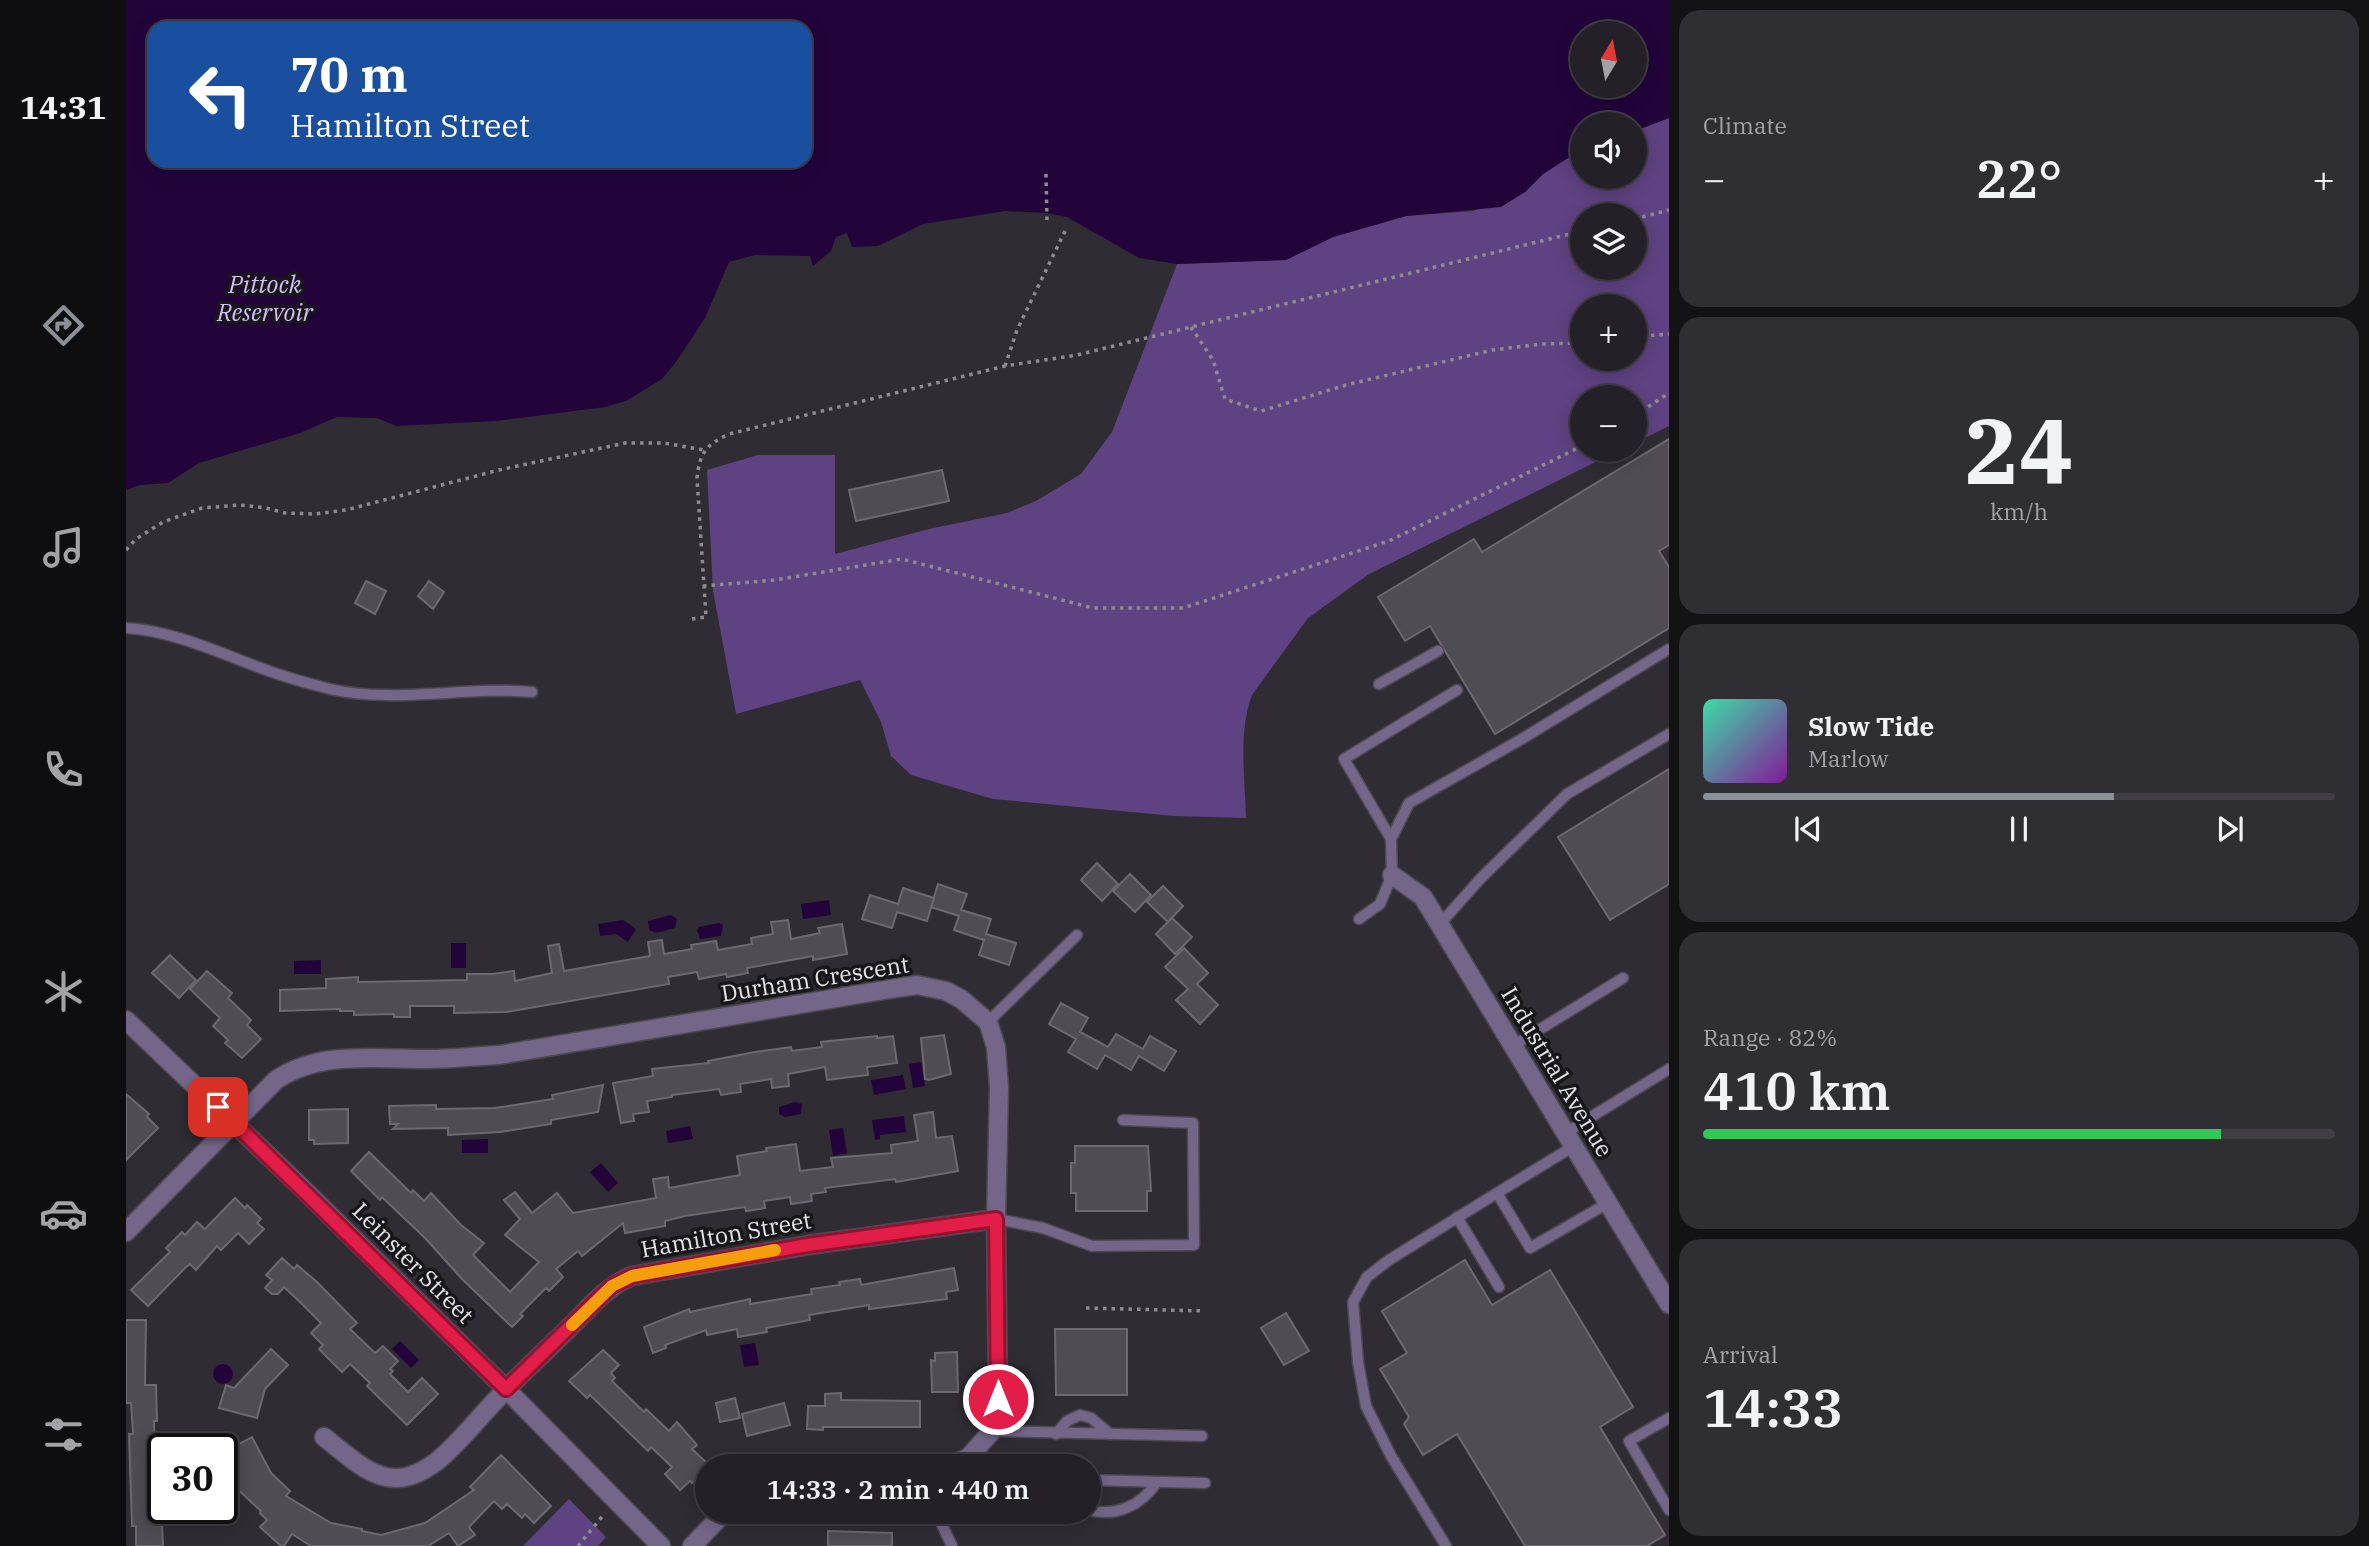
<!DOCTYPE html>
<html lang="en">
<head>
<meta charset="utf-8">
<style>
  :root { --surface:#232127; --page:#2f2e33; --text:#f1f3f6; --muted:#a3a3a7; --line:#403e44; --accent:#8c9099 }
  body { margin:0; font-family:"IBM Plex Serif",serif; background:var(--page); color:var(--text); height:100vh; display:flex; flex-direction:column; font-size:26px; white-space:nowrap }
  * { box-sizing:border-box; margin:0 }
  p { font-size:23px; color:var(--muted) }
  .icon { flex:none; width:38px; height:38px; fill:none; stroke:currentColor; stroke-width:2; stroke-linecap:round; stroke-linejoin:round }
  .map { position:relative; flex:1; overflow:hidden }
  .sheet { display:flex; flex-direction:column; gap:10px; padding:10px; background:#131215; width:700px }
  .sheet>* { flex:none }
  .hud { position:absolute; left:21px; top:21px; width:665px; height:147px; border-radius:21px; box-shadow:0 4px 18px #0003,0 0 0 2px var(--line); background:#1a4fa0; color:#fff; overflow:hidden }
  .needle { width:46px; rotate:10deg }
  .tools { position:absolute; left:1444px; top:21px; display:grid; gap:14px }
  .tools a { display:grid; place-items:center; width:77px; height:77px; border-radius:50%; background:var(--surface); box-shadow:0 4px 18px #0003,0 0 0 2px var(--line); font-size:35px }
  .speed { position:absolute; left:21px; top:1433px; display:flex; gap:14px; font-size:35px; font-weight:700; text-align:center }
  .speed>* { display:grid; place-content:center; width:91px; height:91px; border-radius:50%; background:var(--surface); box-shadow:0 4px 18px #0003,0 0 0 2px var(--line); line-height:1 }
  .speed .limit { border:4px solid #111; border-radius:10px; background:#fff; color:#111 }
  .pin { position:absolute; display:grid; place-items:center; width:60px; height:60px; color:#fff; margin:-30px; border-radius:14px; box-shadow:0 4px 10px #0006 }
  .me { position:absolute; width:77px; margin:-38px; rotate:0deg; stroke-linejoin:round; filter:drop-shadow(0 0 5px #0008) }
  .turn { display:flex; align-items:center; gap:24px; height:147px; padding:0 28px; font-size:32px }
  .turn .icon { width:91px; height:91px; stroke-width:2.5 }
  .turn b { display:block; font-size:49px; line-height:60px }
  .big { font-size:52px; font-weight:600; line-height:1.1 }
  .sheet .widget { flex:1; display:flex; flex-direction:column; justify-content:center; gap:10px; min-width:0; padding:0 24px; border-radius:21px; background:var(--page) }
  .sheet .dial { align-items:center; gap:0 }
  .dial b { font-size:91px; line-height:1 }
  .song { display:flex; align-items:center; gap:21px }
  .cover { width:84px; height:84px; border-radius:10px; background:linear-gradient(135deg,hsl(160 70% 55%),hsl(290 70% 35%)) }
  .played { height:7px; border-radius:4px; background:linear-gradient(90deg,var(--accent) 65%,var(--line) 65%) }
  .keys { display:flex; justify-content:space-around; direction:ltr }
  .heat { display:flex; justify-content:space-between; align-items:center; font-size:38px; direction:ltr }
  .charge { height:10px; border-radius:5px; background:linear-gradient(90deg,#34c759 82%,var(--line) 0) }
  .trip { position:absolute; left:569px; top:1454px; width:406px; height:70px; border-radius:35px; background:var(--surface); box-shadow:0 4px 18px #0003,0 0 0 2px var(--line); font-weight:600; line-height:70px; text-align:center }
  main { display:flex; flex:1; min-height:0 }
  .dock { display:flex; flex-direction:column; width:126px; justify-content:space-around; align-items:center; background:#0e0d10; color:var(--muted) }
  .dock .icon { width:49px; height:49px }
  .dock .selected { color:var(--accent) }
  .dock b { font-size:32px; color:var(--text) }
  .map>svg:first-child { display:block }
  .green { fill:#5f4282; fill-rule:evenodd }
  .water { fill:#22043b; fill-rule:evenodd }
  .building { fill:#4f4c54; stroke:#6c6971; stroke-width:2 }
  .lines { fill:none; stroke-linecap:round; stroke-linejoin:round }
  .service-casing { stroke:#4c4951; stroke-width:13 }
  .minor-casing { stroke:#4c4951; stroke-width:21 }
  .path { stroke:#8e8c92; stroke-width:3.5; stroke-dasharray:3.5 5; stroke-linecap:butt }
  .service { stroke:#746689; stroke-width:10 }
  .minor { stroke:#746689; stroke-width:18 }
  .route-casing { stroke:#92132f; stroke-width:18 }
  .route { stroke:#e11d48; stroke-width:12 }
  .slow { stroke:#f59e0b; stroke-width:12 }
  .labels { text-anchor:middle; stroke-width:7; stroke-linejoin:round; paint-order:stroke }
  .street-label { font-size:23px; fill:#e6e4e9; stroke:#171619 }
  .water-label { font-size:24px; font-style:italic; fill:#d6bcfb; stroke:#171619 }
</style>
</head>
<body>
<main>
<nav class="dock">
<b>14:31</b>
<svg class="icon selected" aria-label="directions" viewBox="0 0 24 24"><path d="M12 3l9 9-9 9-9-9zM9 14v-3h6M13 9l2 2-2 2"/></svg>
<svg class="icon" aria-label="music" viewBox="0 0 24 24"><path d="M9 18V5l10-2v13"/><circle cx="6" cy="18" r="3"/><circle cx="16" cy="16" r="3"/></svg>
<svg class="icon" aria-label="phone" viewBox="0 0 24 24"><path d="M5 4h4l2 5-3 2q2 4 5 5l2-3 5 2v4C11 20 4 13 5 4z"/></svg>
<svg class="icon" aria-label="climate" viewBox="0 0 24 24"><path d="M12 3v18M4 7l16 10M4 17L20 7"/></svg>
<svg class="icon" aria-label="car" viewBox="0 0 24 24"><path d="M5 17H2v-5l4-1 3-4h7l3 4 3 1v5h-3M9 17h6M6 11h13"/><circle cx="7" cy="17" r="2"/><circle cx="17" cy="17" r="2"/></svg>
<svg class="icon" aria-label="filters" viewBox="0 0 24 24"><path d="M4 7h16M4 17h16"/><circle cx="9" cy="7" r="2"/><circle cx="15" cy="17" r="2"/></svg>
</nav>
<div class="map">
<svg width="1543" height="1546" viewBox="0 0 1543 1546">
  <rect width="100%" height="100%" fill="#2f2c34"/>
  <!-- green -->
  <g class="green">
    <path d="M1543 118V426L1509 443 1508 397H1456V450H1494L1243 574 1182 618 1126 695C1112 732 1119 779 1120 818L1048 816 867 799 785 775 765 756 755 722 734 680 610 714 587 591 581 470 632 455H709V554L803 529 881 513 910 501 955 474 986 432 1051 264 1160 260 1207 237 1280 216 1347 211 1399 192 1417 174 1456 149V177H1508L1509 131ZM1456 215H1508V268H1456ZM1456 306H1508V359H1456Z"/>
    <polygon points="443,1499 480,1537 472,1546 397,1546"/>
  </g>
  <!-- water -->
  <g class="water">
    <path d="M0 0H1543V118L1509 131 1508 124H1456V149L1417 174 1399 192 1375 207 1280 216 1207 237 1160 260 1051 264 1013 258 941 217 920 213 879 211 797 224 752 246 726 247 721 233 710 237 705 251 687 266 684 256 629 255 603 262 579 318 550 362 536 379 500 401 479 407 370 421 270 426 251 418 211 417 174 433 73 463 42 483 14 485 0 490ZM28 28H679V161H28ZM1456 33H1508V86H1456Z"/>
    <polygon points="703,900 705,915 677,919 675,904"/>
    <polygon points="545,915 551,919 549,928 530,933 523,930 522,921"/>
    <polygon points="497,920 510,929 502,942 490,934 474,936 472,924"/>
    <polygon points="593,923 597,925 595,936 574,939 571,930 573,927"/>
    <rect x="325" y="943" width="15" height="25"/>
    <polygon points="195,960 195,974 168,974 168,961"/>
    <polygon points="795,1062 799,1086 787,1088 783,1064"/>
    <polygon points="777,1075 780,1089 748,1095 745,1080"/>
    <polygon points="669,1102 676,1104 675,1114 659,1117 653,1114 653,1107"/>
    <polygon points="778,1116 780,1132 754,1135 754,1139 749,1140 746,1120"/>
    <polygon points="564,1126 567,1139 542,1143 540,1131"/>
    <polygon points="717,1128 721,1153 707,1156 703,1130"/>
    <polygon points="362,1139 362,1153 336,1153 336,1140"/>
    <polygon points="475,1163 492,1183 482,1192 464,1172"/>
    <polygon points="274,1341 293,1360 285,1368 266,1349"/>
    <polygon points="629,1343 633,1365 618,1367 614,1345"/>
    <circle cx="97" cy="1374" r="10"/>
  </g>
  <!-- building -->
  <g class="building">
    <polygon points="1543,439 1543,545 1533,551 1543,567 1543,628 1369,734 1304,626 1279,641 1252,597 1348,539 1356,552"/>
    <polygon points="816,470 823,501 730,521 723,490"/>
    <polygon points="240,581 260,591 249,614 229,603"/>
    <polygon points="303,581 318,592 307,609 292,596"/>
    <polygon points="1543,769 1543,884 1484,920 1432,837"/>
    <polygon points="971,863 992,884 976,901 955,880"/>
    <polygon points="1004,874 1025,895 1009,912 987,891"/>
    <polygon points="812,884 841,894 835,910 865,919 860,934 890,943 883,965 853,955 858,940 828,930 833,916 805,907"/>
    <polygon points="1037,886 1057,906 1042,922 1021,902"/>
    <polygon points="777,888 808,898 801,921 771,912 766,928 736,919 744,895 772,904"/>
    <polygon points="1046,918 1066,937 1049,954 1030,934"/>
    <polygon points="662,920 665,939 694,933 692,928 716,924 721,954 687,960 687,956 621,968 622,973 601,977 600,974 573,979 571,972 542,977 543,984 380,1012 328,1013 328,1006 284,1006 284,1017 268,1017 268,1014 228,1015 228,1011 214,1011 214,1009 154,1011 154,990 200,988 200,979 232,977 232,982 341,980 341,974 367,974 388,971 389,981 426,973 422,946 433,944 438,971 524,956 522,942 536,940 538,954 566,949 565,945 590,941 592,950 626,944 625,938 647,934 645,922"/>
    <polygon points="1058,948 1082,973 1071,984 1092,1005 1074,1024 1050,1000 1062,989 1039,967"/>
    <polygon points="44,955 70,980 53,998 26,973"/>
    <polygon points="81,971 106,993 102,998 125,1020 121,1025 135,1039 116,1058 99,1043 102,1040 87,1026 94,1018 64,989"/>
    <polygon points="935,1003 962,1018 954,1032 982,1047 990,1034 1017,1049 1024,1036 1050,1051 1038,1071 1013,1056 1005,1070 979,1055 971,1069 942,1052 950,1039 923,1024"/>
    <polygon points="818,1035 825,1074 803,1080 799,1079 795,1038"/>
    <polygon points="751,1036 751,1038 767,1036 771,1063 741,1067 742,1075 701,1080 699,1067 662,1074 663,1086 646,1088 645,1079 614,1084 615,1092 595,1095 593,1089 546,1095 546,1097 521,1101 523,1112 507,1114 508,1121 495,1123 487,1083 527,1076 526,1069 583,1063 582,1061 629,1052 665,1047 666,1051 696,1047 695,1042"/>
    <polygon points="477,1085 472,1112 425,1120 425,1124 374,1132 322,1135 322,1128 267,1129 272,1124 264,1124 263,1106 310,1105 310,1109 369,1108 427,1099 426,1095"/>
    <polygon points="0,1094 23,1114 21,1117 32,1128 0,1160"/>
    <polygon points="222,1109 222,1143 188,1144 188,1140 183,1140 183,1110"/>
    <polygon points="807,1112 810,1138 826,1136 832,1171 770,1182 769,1179 699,1188 700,1192 685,1194 686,1201 665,1204 664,1197 638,1201 639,1208 620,1211 619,1207 559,1216 539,1221 539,1226 499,1233 497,1223 456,1256 452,1251 430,1269 437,1277 423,1291 420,1288 394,1314 397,1316 386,1327 336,1279 300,1239 256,1197 254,1200 225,1171 243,1152 285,1193 287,1190 298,1201 305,1193 335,1225 358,1243 347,1255 384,1292 413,1262 379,1235 394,1219 378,1200 389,1192 406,1213 431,1193 447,1213 530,1198 527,1179 542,1177 543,1188 614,1175 611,1156 641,1151 640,1148 670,1144 674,1171 707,1167 705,1158 766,1153 765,1145 792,1141 788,1115"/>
    <polygon points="949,1146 1022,1146 1025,1191 1021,1191 1021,1211 950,1211 950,1193 945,1193 945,1163 949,1163"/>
    <polygon points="109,1198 119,1208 121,1205 135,1219 131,1223 138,1229 123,1244 112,1233 95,1250 91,1246 70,1270 64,1264 60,1267 22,1306 5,1290 44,1252 40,1248 56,1232 59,1235 71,1222 79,1229"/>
    <polygon points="156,1258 168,1269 171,1265 191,1282 231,1323 224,1329 249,1353 257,1346 272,1361 264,1369 267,1371 264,1374 282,1392 296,1378 312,1394 281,1425 241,1386 244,1383 224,1364 216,1372 193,1349 197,1345 185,1333 195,1323 174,1302 158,1287 152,1294 146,1294 139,1288 146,1280 140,1275"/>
    <polygon points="1339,1260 1366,1305 1424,1270 1507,1407 1474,1427 1539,1535 1521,1546 1399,1546 1331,1434 1297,1455 1278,1424 1283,1417 1254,1369 1281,1353 1256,1311"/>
    <polygon points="828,1268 832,1290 820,1292 821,1299 743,1309 743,1305 683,1315 684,1320 640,1328 641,1332 612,1337 611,1329 581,1335 580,1330 539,1345 540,1348 527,1353 518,1327 563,1309 564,1312 624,1299 624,1304 686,1294 685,1289 714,1285 713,1282 734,1279 735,1285"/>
    <polygon points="1160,1313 1183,1351 1158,1365 1135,1328"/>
    <polygon points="0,1320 20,1320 19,1385 30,1385 31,1421 28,1421 29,1499 35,1498 37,1546 10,1546 10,1526 6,1526 3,1434 7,1434 5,1403 0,1403"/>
    <polygon points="929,1329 1001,1329 1001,1395 930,1395"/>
    <polygon points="145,1349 162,1365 139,1389 131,1418 93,1408 100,1385 108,1388"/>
    <polygon points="477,1350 493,1365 485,1373 489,1378 486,1381 518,1412 520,1409 543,1431 551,1422 571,1445 566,1449 584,1466 581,1466 581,1472 571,1481 570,1480 566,1483 564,1481 554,1490 539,1474 546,1467 525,1447 522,1451 464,1395 461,1398 443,1381"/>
    <polygon points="831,1352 832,1392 806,1392 805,1360 809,1361 809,1353"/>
    <polygon points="715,1393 715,1400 794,1401 794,1427 697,1427 697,1430 681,1429 682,1406 699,1406 699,1394"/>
    <polygon points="609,1398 614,1418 594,1422 590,1403"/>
    <polygon points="658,1403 664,1425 621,1436 616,1414"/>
    <polygon points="126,1437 145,1473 164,1491 160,1496 205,1523 236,1529 236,1531 255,1535 299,1523 348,1490 344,1487 375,1455 425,1506 408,1523 399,1514 396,1518 381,1504 376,1509 368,1501 343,1527 349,1535 332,1546 323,1533 302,1546 185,1546 166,1534 158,1546 155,1546 134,1527 141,1520 134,1513 135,1511 109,1487 105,1489 96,1472 96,1467 102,1464 96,1453"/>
    <polygon points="702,1531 766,1533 766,1546 702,1546"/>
  </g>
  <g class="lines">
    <defs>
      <g id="service">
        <path d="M0 628C47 631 89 651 132 667 155 676 180 683 204 689 267 704 341 686 406 692"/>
        <polyline points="1253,684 1312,651"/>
        <polyline points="1265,839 1283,803 1394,740 1543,649"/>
        <polyline points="1233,919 1254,904 1266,875 1265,839 1218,759 1331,690"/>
        <polyline points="1314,924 1355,878 1441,794 1543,734"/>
        <polyline points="862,1022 951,935"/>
        <polyline points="1387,1046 1497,978"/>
        <polyline points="1439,1133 1543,1069"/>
        <polyline points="1448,1146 1371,1193 1404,1248 1482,1203"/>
        <polyline points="1331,1217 1373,1287"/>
        <polyline points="870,1219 917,1228 966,1246 1068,1245 1067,1123 997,1120"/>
        <polyline points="1543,1418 1503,1441 1543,1510"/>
        <polyline points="866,1431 1076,1436"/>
        <polyline points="930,1434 941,1421 954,1415 965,1418 984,1434"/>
        <polyline points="842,1458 857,1466"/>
        <polyline points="962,1480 1079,1483"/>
        <path d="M962 1510C990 1517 1015 1506 1031 1482"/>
        <polyline points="810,1512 826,1546"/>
        <polyline points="1320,1546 1265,1456 1240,1406 1232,1362 1227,1302 1241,1277 1263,1260 1371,1193"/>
      </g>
      <g id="minor">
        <polyline points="1266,875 1297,897 1543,1304"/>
        <polyline points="0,1020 174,1186 380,1389 535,1546"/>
        <path d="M0 1232 150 1080C194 1050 252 1059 302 1059 326 1059 349 1056 373 1055L758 990 791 985 820 991 835 999 862 1022 870 1047 873 1088 870 1219 872 1398 866 1431 842 1458 820 1466"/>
        <path d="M198 1437C219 1453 244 1479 271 1478 285 1478 299 1470 310 1462 331 1445 350 1421 369 1401 393 1375 420 1351 445 1326 464 1307 481 1286 506 1276L683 1245 870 1219"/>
        <polyline points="566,1546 599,1512"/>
      </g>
    </defs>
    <!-- service casing -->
    <use href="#service" class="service-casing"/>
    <!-- minor casing -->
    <use href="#minor" class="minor-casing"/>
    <!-- path -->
    <g class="path">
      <polyline points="920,174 921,221"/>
      <polyline points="1508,219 1543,210"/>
      <polyline points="1065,327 1087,360 1099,399 1135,411 1220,385 1367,350 1415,344 1456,343"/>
      <polyline points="1508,337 1543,334"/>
      <polyline points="879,366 891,330 940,229"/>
      <polyline points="1508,416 1543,393"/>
      <polyline points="0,550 10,539 37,522 76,508 114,505 140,508 159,513 189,514 220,510 373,470 499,443 538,443 578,450"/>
      <polyline points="577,586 649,580 776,559 967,608 1057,608 1263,541 1456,446"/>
      <path d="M566 619 580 617 571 478C574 452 580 445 603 434L879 366 951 355 1456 231"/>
      <polyline points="960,1308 1079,1311"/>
      <polyline points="452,1546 479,1513"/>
    </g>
    <!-- service -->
    <use href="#service" class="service"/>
    <!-- minor -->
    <use href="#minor" class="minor"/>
  </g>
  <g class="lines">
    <defs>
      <polyline id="route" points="92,1107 380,1389 471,1300 486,1286 506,1276 682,1245 870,1219 872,1399"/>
    </defs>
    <!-- route casing -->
    <use href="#route" class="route-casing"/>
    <!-- route -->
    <use href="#route" class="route"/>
    <!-- slow -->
    <polyline class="slow" points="446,1325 486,1286 506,1276 649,1250"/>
  </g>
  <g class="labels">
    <!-- street labels -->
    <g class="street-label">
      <text transform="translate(689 979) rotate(-9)" y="8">Durham Crescent</text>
      <text transform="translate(1431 1072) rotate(59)" y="8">Industrial Avenue</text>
      <text transform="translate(600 1235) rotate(-10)" y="8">Hamilton Street</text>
      <text transform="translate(287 1263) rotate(45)" y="8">Leinster Street</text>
    </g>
    <!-- water labels -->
    <g class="water-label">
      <text x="139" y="293">Pittock<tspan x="139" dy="28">Reservoir</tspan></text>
    </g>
  </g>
</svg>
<div class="tools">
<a><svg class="needle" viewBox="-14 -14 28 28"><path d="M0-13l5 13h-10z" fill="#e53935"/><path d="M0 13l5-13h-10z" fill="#a3a3a7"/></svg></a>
<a><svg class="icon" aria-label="sound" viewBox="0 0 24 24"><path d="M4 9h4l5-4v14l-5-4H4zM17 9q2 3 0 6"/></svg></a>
<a><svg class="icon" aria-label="layers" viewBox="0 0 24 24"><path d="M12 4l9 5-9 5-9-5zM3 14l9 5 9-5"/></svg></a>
<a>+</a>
<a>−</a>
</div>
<div class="speed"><div class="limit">30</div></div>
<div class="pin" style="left:92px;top:1107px;background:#d93025"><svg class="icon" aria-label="arrive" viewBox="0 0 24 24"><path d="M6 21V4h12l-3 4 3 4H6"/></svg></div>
<svg class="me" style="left:872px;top:1399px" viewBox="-20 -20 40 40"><circle r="17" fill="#e11d48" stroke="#fff" stroke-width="3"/><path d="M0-11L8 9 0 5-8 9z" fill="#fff"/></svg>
<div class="trip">14:33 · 2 min · 440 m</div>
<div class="hud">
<div class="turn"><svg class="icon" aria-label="left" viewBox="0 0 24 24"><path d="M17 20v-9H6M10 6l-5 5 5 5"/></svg><div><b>70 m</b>Hamilton Street</div></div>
</div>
</div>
<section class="sheet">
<div class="widget"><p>Climate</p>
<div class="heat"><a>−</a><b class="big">22°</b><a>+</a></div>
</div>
<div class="widget dial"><b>24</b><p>km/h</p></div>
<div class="widget">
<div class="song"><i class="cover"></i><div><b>Slow Tide</b><p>Marlow</p></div></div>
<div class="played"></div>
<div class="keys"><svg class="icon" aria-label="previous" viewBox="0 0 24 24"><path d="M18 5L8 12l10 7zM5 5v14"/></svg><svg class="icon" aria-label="pause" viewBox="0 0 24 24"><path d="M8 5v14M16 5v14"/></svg><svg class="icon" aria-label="next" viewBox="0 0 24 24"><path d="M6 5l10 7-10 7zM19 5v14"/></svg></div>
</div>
<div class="widget"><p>Range · 82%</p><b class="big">410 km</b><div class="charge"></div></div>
<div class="widget"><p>Arrival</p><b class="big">14:33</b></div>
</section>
</main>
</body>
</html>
